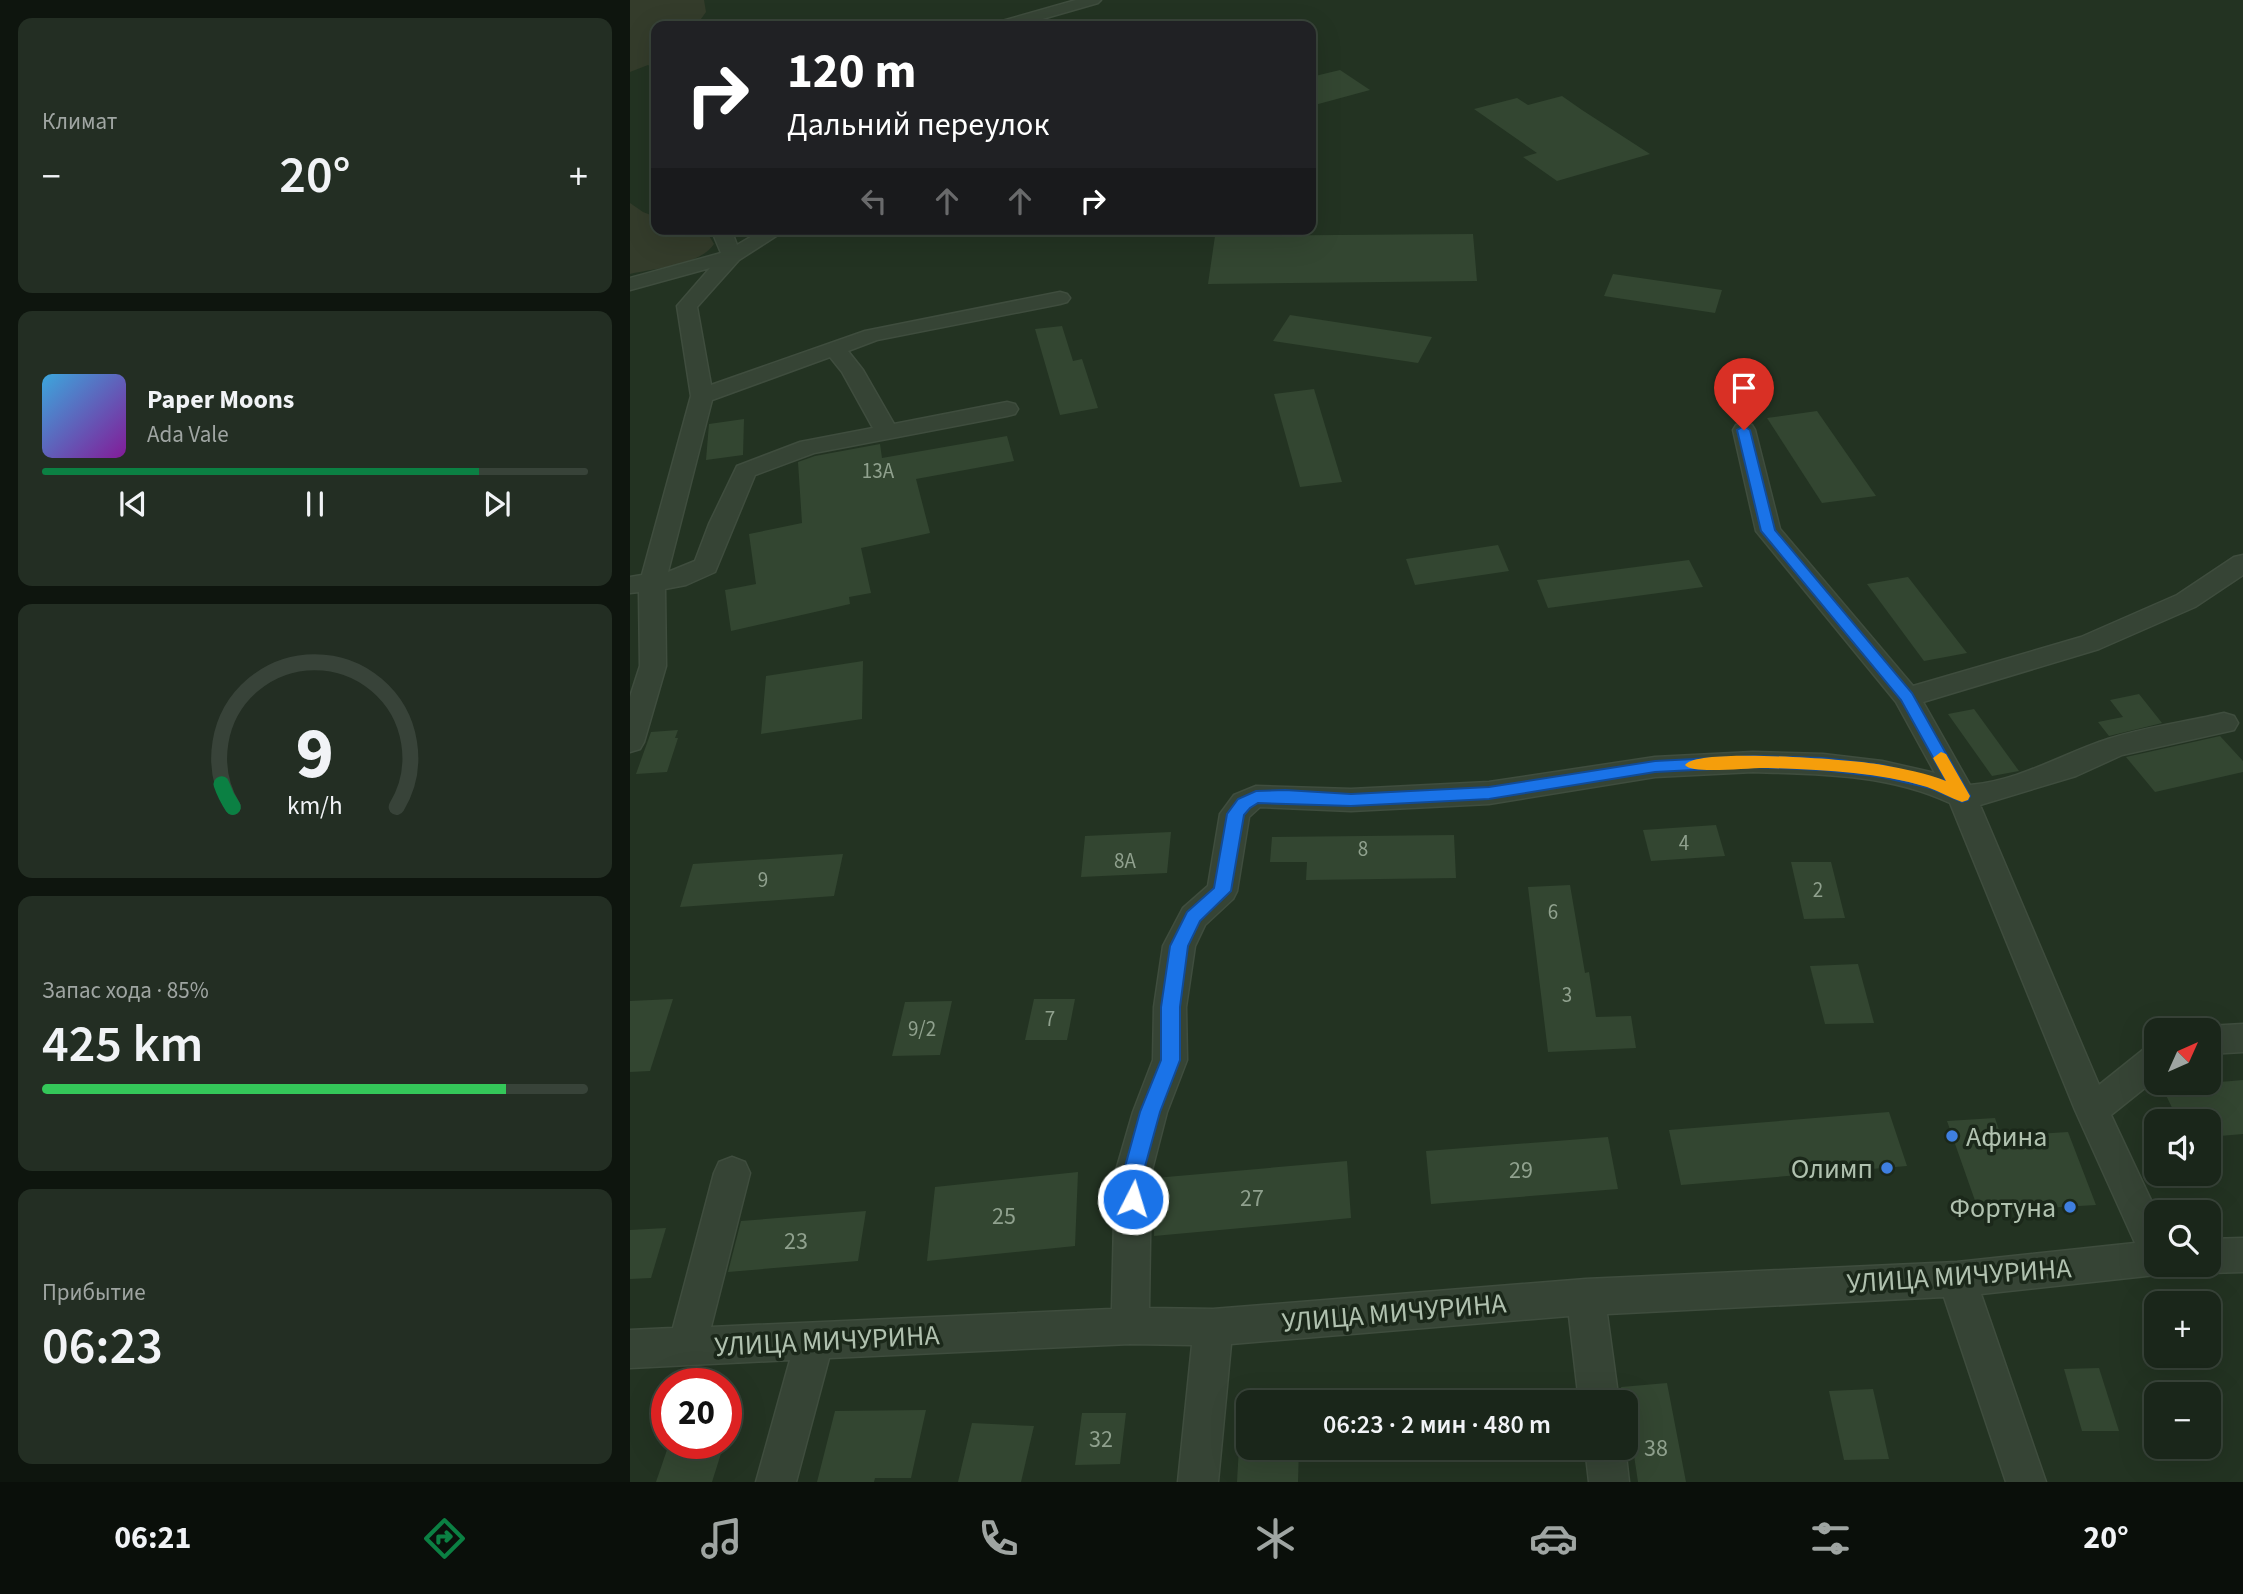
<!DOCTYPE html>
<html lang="ru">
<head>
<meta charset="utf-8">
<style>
  :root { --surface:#1a261a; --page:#232e23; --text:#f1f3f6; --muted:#9fa5a2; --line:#384339; --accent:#0b8043 }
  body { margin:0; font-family:"Source Sans 3",sans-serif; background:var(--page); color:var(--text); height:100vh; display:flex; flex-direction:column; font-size:26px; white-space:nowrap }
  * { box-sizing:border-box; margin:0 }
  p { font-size:23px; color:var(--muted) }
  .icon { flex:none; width:38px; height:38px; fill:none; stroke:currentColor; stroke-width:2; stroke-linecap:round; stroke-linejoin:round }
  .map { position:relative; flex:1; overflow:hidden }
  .details { display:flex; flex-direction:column; gap:18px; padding:18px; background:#0e150e; width:630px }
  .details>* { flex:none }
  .guide { position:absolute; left:21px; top:21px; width:665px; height:214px; border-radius:14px; box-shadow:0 7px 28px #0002,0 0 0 2px var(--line); background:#202124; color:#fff; overflow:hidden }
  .needle { width:46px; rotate:45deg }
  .fabs { position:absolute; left:1514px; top:1018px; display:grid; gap:14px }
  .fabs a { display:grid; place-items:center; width:77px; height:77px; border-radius:14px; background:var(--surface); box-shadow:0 7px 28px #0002,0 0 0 2px var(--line); font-size:35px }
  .speed { position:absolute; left:21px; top:1368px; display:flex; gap:14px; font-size:35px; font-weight:700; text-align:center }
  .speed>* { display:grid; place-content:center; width:91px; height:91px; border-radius:50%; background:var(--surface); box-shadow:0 7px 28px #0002,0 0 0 2px var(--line); line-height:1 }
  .speed .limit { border:10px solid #d22; background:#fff; color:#111 }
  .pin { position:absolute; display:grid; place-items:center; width:60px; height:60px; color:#fff; margin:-72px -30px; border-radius:50% 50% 50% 0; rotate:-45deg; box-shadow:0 0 7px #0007 }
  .pin .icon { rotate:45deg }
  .me { position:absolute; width:77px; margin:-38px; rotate:5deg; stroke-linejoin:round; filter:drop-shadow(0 0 5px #0008) }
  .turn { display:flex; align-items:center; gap:24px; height:147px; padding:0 21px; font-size:32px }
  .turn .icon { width:91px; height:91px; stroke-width:2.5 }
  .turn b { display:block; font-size:49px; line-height:60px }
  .lanes { display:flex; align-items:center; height:66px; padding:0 21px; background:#0003; justify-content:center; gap:35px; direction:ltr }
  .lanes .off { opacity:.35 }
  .big { font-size:52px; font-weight:600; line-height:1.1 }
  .details .widget { flex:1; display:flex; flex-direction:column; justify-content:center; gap:10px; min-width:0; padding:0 24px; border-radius:14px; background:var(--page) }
  .details .dial { align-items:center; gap:0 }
  .dial svg { height:182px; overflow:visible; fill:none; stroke:var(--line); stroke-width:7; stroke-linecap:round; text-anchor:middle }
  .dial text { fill:var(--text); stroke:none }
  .song { display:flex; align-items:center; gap:21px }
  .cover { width:84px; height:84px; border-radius:10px; background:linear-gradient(135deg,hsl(200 70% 55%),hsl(290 70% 35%)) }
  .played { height:7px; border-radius:4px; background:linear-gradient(90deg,var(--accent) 80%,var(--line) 80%) }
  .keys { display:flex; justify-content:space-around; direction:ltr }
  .heat { display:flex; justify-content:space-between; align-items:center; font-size:38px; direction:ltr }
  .charge { height:10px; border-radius:5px; background:linear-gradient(90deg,#34c759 85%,var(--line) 0) }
  .trip { position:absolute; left:606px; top:1390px; width:402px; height:70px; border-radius:14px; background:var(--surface); box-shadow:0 7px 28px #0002,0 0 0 2px var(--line); font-weight:600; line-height:70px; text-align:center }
  .dock { display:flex; height:112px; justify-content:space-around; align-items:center; background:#0a0f0a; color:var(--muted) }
  .dock .icon { width:49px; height:49px }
  .dock .current { color:var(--accent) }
  .dock b { font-size:32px; color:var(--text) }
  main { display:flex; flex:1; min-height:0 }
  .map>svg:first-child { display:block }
  .green { fill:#343c2b }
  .building { fill:#334631 }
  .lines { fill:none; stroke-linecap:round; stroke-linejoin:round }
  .minor-casing { stroke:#3f4d3e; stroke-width:3 }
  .minor { fill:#364435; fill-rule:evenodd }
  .route { fill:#1a73e8; stroke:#114b97; stroke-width:2 }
  .slow { fill:#f59e0b }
  .shop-dot { fill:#3f7fe0; stroke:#1b281a; stroke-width:2.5 }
  .labels { text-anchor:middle; stroke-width:7; stroke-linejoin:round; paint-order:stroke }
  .number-label { font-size:21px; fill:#90a18e }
  .near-number-label { font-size:24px; fill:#90a18e }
  .near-poi-label { font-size:28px; fill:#b0c1af; stroke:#1b281a; text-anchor:end }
  .near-street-label { font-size:28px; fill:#b0c1af; stroke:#1b281a }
</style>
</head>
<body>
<main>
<section class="details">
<div class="widget"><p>Климат</p>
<div class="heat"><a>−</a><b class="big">20°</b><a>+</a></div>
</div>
<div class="widget">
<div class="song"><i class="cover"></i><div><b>Paper Moons</b><p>Ada Vale</p></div></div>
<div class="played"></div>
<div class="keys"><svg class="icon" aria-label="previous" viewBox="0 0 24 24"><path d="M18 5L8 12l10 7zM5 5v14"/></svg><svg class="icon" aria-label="pause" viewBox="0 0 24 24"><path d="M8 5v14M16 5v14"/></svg><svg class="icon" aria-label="next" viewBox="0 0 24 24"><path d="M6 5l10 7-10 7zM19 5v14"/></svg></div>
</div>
<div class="widget dial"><svg viewBox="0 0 100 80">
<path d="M14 69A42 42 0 1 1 86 69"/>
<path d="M14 69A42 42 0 0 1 9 59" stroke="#0b8043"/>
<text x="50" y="56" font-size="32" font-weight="700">9</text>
<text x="50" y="72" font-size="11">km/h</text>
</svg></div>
<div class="widget"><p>Запас хода · 85%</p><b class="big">425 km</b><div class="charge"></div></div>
<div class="widget"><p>Прибытие</p><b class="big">06:23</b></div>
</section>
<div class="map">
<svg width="1613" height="1482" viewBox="0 0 1613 1482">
  <rect width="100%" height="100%" fill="#233322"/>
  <!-- green -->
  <g class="green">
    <polygon points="0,0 74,0 76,12 66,26 26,26 26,70 18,65 0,72"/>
    <path d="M0 203 13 212 26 217V229H75L84 244C69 266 25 268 0 274Z"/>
  </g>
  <!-- building -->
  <g class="building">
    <polygon points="710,70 740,90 681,106 681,77"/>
    <polygon points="932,96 952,110 1020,154 927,181 893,157 907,153 844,109 887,98 898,105"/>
    <polygon points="843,234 847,281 578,284 585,236"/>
    <polygon points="983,274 1092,290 1085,313 974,296"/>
    <polygon points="660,315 802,337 788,363 643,341"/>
    <polygon points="432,326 443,361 452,359 468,408 430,415 405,329"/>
    <polygon points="684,389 712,482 670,487 644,394"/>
    <polygon points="1187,411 1246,496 1192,503 1137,418"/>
    <polygon points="114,419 113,455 76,460 79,424"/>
    <polygon points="377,436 384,461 286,479 300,533 231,548 241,593 219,597 220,604 101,631 95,590 126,584 119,534 172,523 168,462 185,456 250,444 252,458"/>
    <polygon points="868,545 879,571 785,585 776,559"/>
    <polygon points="1059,560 1073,587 918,608 907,580"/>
    <polygon points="1278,577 1337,653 1294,661 1237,584"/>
    <polygon points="233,661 232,719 131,734 136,676"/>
    <polygon points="1509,694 1532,723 1479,736 1468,722 1493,717 1480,700"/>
    <polygon points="1344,709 1389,771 1362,776 1318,714"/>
    <polygon points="48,730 45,738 48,738 37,772 6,774 21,732"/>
    <polygon points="1590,736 1613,761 1613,772 1525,792 1496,757"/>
    <polygon points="1086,825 1095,856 1021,861 1013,830"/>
    <polygon points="541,832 537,873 451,877 455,836"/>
    <polygon points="824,835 826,878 676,880 677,862 640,862 642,837"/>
    <polygon points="213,854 204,896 50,907 63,864"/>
    <polygon points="1161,862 1201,862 1215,918 1174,919"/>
    <polygon points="940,885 955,973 959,972 966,1017 1001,1016 1006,1048 918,1052 898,887"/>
    <polygon points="1228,964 1244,1023 1195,1024 1180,966"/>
    <polygon points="43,999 20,1071 0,1072 0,1001"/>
    <polygon points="404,999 445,999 437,1040 395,1040"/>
    <polygon points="322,1001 310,1055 262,1056 275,1002"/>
    <polygon points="1613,1080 1613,1134 1578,1137 1578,1122 1549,1122 1532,1087"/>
    <polygon points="1259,1112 1277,1166 1051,1185 1039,1130"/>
    <polygon points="1365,1118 1371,1136 1438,1132 1466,1205 1349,1212 1317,1121"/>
    <polygon points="978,1137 988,1189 801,1204 796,1151"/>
    <polygon points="717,1161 721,1218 524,1236 525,1178"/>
    <polygon points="448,1172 445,1246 297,1261 305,1187"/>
    <polygon points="236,1211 228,1261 98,1272 111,1221"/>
    <polygon points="36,1228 21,1278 0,1279 0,1230"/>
    <polygon points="1469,1368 1489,1431 1452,1431 1434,1369"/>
    <polygon points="1037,1383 1056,1482 1008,1482 996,1402 993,1402 991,1387"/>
    <polygon points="1243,1389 1259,1459 1214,1460 1199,1391"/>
    <polygon points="296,1410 281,1478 245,1478 244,1482 187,1482 205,1411"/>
    <polygon points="452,1413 496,1413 490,1464 445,1465"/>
    <polygon points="342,1423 404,1426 391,1482 328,1482"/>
    <polygon points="39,1444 94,1444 82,1482 26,1482"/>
    <polygon points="609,1447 669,1447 668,1482 607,1482"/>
  </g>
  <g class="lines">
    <defs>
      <g id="minor">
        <polygon points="446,0 471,0 468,3 388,26 363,26 365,23"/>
        <path d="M81 229H101L107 245 134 229H157L109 260 67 307 81 385 235 331 430 292 437 294 440 298 437 302 430 304 247 340 218 351 233 370 264 424 377 402 385 404 388 409 385 414 377 416 184 453 125 475 85 572 56 585 35 589 36 666 14 742 10 749 0 752V697L10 666 9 592 0 593V577L12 575 61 396 47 306 80 268 0 290V278L91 253ZM200 357 212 372 243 428 170 442 107 466 79 524 65 561 38 572 82 400Z"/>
        <path d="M1114 423 1122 425 1125 430 1150 529 1283 686 1451 637 1547 595 1604 557 1613 555V575L1565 607 1469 649 1293 702 1340 785C1389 781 1432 754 1478 739 1515 727 1556 722 1594 713L1604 716 1608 723 1604 730 1492 755 1446 776 1350 805 1469 1085 1514 1049 1526 1045V1079L1481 1115 1527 1213 1526 1265H1541L1539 1270 1526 1275 1351 1294 1416 1482H1376L1314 1297 977 1314 989 1402H949L939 1316 601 1344 588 1482H548L562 1345 500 1344 199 1358 166 1482H126L160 1360 0 1368V1330L43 1328 84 1173 89 1162 102 1157 115 1162 120 1173 81 1327 482 1309 485 1174 503 1112 523 1060 524 1007 533 946 553 908 578 886 590 814 604 795 626 786 721 789 859 782 1025 757 1123 752 1193 754 1252 761 1305 773 1266 702 1126 531 1103 430 1106 425ZM1123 772C1189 774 1259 774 1320 803L1445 1110 1505 1243 1327 1262 956 1279 583 1309 519 1308 521 1174 537 1112 557 1060 556 1007 565 946 575 925 603 899 607 891 619 817 630 807 721 811 859 804 1025 777Z"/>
        <polygon points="1613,1024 1613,1052 1578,1054 1578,1031 1566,1031 1578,1026"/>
        <polygon points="1613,1238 1613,1272 1578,1273 1565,1268 1564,1265 1578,1265 1578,1239"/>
        <polygon points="955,1447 995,1447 999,1482 959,1482"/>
      </g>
    </defs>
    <!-- minor casing -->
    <use href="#minor" class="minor-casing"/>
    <!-- minor -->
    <use href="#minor" class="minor"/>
  </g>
  <!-- route -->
  <polygon class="route" points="1114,426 1120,430 1145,530 1282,693 1340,796 1338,800 1332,802 1300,788 1252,777 1193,770 1123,767 1025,772 859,799 721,806 628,803 620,808 614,815 601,891 570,921 558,946 550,1007 550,1060 530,1112 513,1174 513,1199 510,1205 503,1208 496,1205 493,1199 493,1174 510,1112 531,1060 531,1007 540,946 557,912 584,888 597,814 608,799 626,791 655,790 721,794 859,787 1025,761 1123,756 1193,758 1252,765 1316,781 1271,700 1131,531 1107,430"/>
  <!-- slow -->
  <path class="slow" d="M1311 752 1316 754 1340 796 1338 800 1332 802C1320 798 1309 791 1297 787 1246 772 1192 770 1138 768 1122 767 1062 775 1055 765 1067 747 1226 760 1253 765 1273 769 1297 773 1316 781L1303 758Z"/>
  <!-- markers -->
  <g class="shop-dot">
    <circle cx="1322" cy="1136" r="7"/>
    <circle cx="1257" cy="1168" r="7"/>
    <circle cx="1440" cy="1207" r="7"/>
  </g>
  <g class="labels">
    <!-- number labels -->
    <g class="number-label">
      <text x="248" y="478">13А</text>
      <text x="1054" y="850">4</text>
      <text x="733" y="856">8</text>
      <text x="495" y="868">8А</text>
      <text x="133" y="887">9</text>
      <text x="1188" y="897">2</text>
      <text x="923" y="919">6</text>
      <text x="937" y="1002">3</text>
      <text x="420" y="1026">7</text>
      <text x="292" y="1036">9/2</text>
    </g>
    <!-- near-number labels -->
    <g class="near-number-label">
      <text x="891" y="1178">29</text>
      <text x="622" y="1206">27</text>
      <text x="374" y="1224">25</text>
      <text x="166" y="1249">23</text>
      <text x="471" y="1447">32</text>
      <text x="1026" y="1456">38</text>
    </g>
    <!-- near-poi labels -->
    <g class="near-poi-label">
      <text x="1336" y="1146" text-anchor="start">Афина</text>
      <text x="1243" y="1178">Олимп</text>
      <text x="1426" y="1217">Фортуна</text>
    </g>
    <!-- near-street labels -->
    <g class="near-street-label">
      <text transform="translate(1329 1275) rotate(-4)" y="10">УЛИЦА МИЧУРИНА</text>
      <text transform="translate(764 1312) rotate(-5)" y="10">УЛИЦА МИЧУРИНА</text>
      <text transform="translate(197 1340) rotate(-3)" y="10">УЛИЦА МИЧУРИНА</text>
    </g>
  </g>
</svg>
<div class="fabs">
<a><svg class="needle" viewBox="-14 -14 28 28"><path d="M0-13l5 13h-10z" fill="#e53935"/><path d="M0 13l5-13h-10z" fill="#9fa5a2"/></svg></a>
<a><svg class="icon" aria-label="sound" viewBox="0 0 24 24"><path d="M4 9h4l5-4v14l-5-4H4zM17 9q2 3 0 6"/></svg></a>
<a><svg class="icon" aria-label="search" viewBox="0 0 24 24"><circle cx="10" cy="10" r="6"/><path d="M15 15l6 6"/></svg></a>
<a>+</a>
<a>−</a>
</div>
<div class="speed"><div class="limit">20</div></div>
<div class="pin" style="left:1114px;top:430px;background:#d93025"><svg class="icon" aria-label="arrive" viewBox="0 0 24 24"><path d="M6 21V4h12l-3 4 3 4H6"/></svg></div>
<svg class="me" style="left:503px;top:1199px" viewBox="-20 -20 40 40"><circle r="17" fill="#1a73e8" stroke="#fff" stroke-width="3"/><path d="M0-11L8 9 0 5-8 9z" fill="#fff"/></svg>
<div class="trip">06:23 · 2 мин · 480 m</div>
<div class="guide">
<div class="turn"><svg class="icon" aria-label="right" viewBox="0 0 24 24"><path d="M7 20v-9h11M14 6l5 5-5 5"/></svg><div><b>120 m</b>Дальний переулок</div></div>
<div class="lanes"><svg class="icon off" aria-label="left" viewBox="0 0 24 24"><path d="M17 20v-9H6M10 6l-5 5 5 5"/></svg><svg class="icon off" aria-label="ahead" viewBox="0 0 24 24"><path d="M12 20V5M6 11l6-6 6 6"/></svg><svg class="icon off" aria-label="ahead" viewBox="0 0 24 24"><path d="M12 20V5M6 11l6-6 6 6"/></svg><svg class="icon" aria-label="right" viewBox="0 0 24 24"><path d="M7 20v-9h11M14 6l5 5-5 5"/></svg></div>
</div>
</div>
</main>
<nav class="dock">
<b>06:21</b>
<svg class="icon current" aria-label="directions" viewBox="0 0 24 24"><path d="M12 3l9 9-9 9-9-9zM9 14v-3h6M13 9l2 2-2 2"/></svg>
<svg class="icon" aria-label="music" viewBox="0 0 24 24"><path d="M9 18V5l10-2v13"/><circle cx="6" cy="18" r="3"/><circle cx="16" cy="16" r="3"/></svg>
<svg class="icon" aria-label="phone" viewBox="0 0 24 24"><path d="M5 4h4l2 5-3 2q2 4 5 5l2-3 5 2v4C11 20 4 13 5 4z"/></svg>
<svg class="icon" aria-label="climate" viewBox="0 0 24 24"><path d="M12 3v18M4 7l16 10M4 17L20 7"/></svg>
<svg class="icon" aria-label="car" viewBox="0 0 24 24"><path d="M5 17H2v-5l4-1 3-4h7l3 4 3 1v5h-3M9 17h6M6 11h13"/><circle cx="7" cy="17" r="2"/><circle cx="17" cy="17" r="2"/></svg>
<svg class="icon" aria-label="filters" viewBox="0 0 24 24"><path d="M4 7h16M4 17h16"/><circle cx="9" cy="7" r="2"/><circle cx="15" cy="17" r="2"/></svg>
<b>20°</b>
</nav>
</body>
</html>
